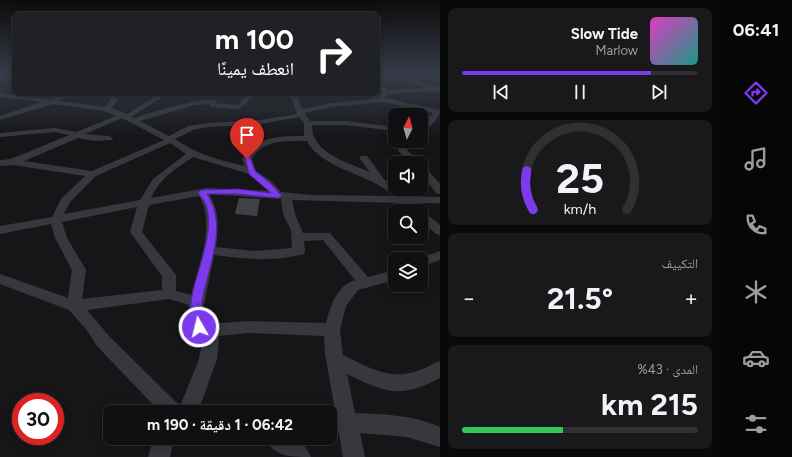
<!DOCTYPE html>
<html lang="ar">
<head>
<meta charset="utf-8">
<style>
  :root { --surface:#101012; --page:#19191b; --text:#f1f3f6; --muted:#9c9d9f; --line:#303032; --accent:#7c3aed }
  body { margin:0; font-family:Figtree,"Noto Naskh Arabic",sans-serif; background:var(--page); color:var(--text); direction:rtl; height:100vh; display:flex; flex-direction:column; font-size:15px; white-space:nowrap }
  * { box-sizing:border-box; margin:0 }
  p { font-size:13px; color:var(--muted) }
  .icon { flex:none; width:22px; height:22px; fill:none; stroke:currentColor; stroke-width:2; stroke-linecap:round; stroke-linejoin:round }
  .map { position:relative; flex:1; overflow:hidden; direction:ltr }
  .panel { display:flex; flex-direction:column; gap:8px; padding:8px; background:#09090a; width:280px }
  .panel>* { flex:none }
  .top-card { position:absolute; left:12px; top:12px; width:368px; height:84px; border-radius:8px; box-shadow:0 2px 10px #0003,0 0 0 1px var(--line); direction:rtl; background:#202124; color:#fff; overflow:hidden }
  .needle { width:26px; rotate:6deg }
  .controls { position:absolute; left:388px; top:108px; display:grid; gap:8px }
  .controls a { display:grid; place-items:center; width:40px; height:40px; border-radius:8px; background:var(--surface); box-shadow:0 2px 10px #0003,0 0 0 1px var(--line); font-size:20px }
  .speed { position:absolute; left:12px; top:393px; display:flex; gap:8px; font-size:20px; font-weight:700; text-align:center }
  .speed>* { display:grid; place-content:center; width:52px; height:52px; border-radius:50%; background:var(--surface); box-shadow:0 2px 10px #0003,0 0 0 1px var(--line); line-height:1 }
  .speed .limit { border:6px solid #d22; background:#fff; color:#111 }
  .pin { position:absolute; display:grid; place-items:center; width:34px; height:34px; color:#fff; margin:-41px -17px; border-radius:50% 50% 50% 0; rotate:-45deg; box-shadow:0 0 4px #0007 }
  .pin .icon { rotate:45deg }
  .me { position:absolute; width:44px; margin:-22px; rotate:352deg; stroke-linejoin:round; filter:drop-shadow(0 0 3px #0008) }
  .turn { display:flex; align-items:center; gap:14px; height:84px; padding:0 20px; font-size:18px }
  .turn .icon { width:52px; height:52px; stroke-width:2.5 }
  .turn b { display:block; font-size:28px; line-height:34px }
  .big { font-size:30px; font-weight:700; line-height:1.1 }
  .panel .widget { flex:1; display:flex; flex-direction:column; justify-content:center; gap:6px; min-width:0; padding:0 14px; border-radius:8px; background:var(--page) }
  .panel .dial { align-items:center; gap:0 }
  .dial svg { height:104px; overflow:visible; fill:none; stroke:var(--line); stroke-width:7; stroke-linecap:round; text-anchor:middle }
  .dial text { fill:var(--text); stroke:none }
  .song { display:flex; align-items:center; gap:12px }
  .cover { width:48px; height:48px; border-radius:6px; background:linear-gradient(135deg,hsl(310 70% 55%),hsl(170 70% 35%)) }
  .played { height:4px; border-radius:2px; background:linear-gradient(90deg,var(--accent) 80%,var(--line) 80%) }
  .keys { display:flex; justify-content:space-around; direction:ltr }
  .heat { display:flex; justify-content:space-between; align-items:center; font-size:22px; direction:ltr }
  .charge { height:6px; border-radius:3px; background:linear-gradient(90deg,#34c759 43%,var(--line) 0) }
  .trip { position:absolute; left:103px; top:405px; width:234px; height:40px; border-radius:8px; background:var(--surface); box-shadow:0 2px 10px #0003,0 0 0 1px var(--line); font-weight:700; line-height:40px; text-align:center; direction:rtl }
  main { display:flex; flex:1; min-height:0 }
  .tab-bar { display:flex; flex-direction:column; width:72px; justify-content:space-around; align-items:center; background:#060607; color:var(--muted) }
  .tab-bar .icon { width:28px; height:28px }
  .tab-bar .active { color:var(--accent) }
  .tab-bar b { font-size:18px; color:var(--text) }
  .map>svg:first-child { display:block }
  .building { fill:#404145 }
  .lines { fill:none; stroke-linecap:round; stroke-linejoin:round }
  .minor { fill:#37383d; fill-rule:evenodd }
  .route { fill:#7c3aed; stroke:#51269a }
</style>
</head>
<body>
<main>
<nav class="tab-bar">
<b>06:41</b>
<svg class="icon active" aria-label="directions" viewBox="0 0 24 24"><path d="M12 3l9 9-9 9-9-9zM9 14v-3h6M13 9l2 2-2 2"/></svg>
<svg class="icon" aria-label="music" viewBox="0 0 24 24"><path d="M9 18V5l10-2v13"/><circle cx="6" cy="18" r="3"/><circle cx="16" cy="16" r="3"/></svg>
<svg class="icon" aria-label="phone" viewBox="0 0 24 24"><path d="M5 4h4l2 5-3 2q2 4 5 5l2-3 5 2v4C11 20 4 13 5 4z"/></svg>
<svg class="icon" aria-label="climate" viewBox="0 0 24 24"><path d="M12 3v18M4 7l16 10M4 17L20 7"/></svg>
<svg class="icon" aria-label="car" viewBox="0 0 24 24"><path d="M5 17H2v-5l4-1 3-4h7l3 4 3 1v5h-3M9 17h6M6 11h13"/><circle cx="7" cy="17" r="2"/><circle cx="17" cy="17" r="2"/></svg>
<svg class="icon" aria-label="filters" viewBox="0 0 24 24"><path d="M4 7h16M4 17h16"/><circle cx="9" cy="7" r="2"/><circle cx="15" cy="17" r="2"/></svg>
</nav>
<section class="panel">
<div class="widget">
<div class="song"><i class="cover"></i><div><b>Slow Tide</b><p>Marlow</p></div></div>
<div class="played"></div>
<div class="keys"><svg class="icon" aria-label="previous" viewBox="0 0 24 24"><path d="M18 5L8 12l10 7zM5 5v14"/></svg><svg class="icon" aria-label="pause" viewBox="0 0 24 24"><path d="M8 5v14M16 5v14"/></svg><svg class="icon" aria-label="next" viewBox="0 0 24 24"><path d="M6 5l10 7-10 7zM19 5v14"/></svg></div>
</div>
<div class="widget dial"><svg viewBox="0 0 100 80">
<path d="M14 69A42 42 0 1 1 86 69"/>
<path d="M14 69A42 42 0 0 1 9 39" stroke="#7c3aed"/>
<text x="50" y="56" font-size="32" font-weight="700">25</text>
<text x="50" y="72" font-size="11">km/h</text>
</svg></div>
<div class="widget"><p>التكييف</p>
<div class="heat"><a>−</a><b class="big">21.5°</b><a>+</a></div>
</div>
<div class="widget"><p>المدى · 43%</p><b class="big">215 km</b><div class="charge"></div></div>
</section>
<div class="map">
<svg width="440" height="457" viewBox="0 0 440 457">
  <rect width="100%" height="100%" fill="#161618"/>
  <!-- building -->
  <polygon class="building" points="239,198 260,199 257,216 235,214"/>
  <g class="lines">
    <!-- minor -->
    <g class="minor">
      <path d="M402 74C415 74 426 88 440 87V91L387 94 385 98 440 110C440 117 429 130 421 132V127L433 113 383 102 332 107 304 113 310 121H345L395 127V131L345 125H312C311 153 348 163 370 172L359 158 361 156H367L384 179 406 196 440 197V203H413L422 211 421 212 425 213 440 225V235L436 234 421 221V211H409L400 203 292 200 295 214 303 233H330L368 277 395 270V280L358 290 346 306 340 330 343 355C366 366 388 380 414 372 423 370 431 364 440 361V378C400 399 386 393 347 374L355 413C385 414 413 415 440 427V447L407 437 360 433 365 457H343L325 353 324 336 247 333 219 336 217 359 198 412H160L97 346 86 329 69 310 0 284V274L68 298 72 270 55 238 51 224 0 234V226L52 217 61 199 85 176 13 165 0 166V160L11 159 69 135 55 132 0 137V133L55 128 76 132 116 116 105 111 53 104 0 120V116L41 102 0 97V93L51 100 62 93H74L59 101 105 107 111 99 97 93H106L117 98V101L111 108 127 114 161 93H169L131 117 133 118C148 114 209 94 218 101L214 103 237 105 247 95H230L227 93H305L298 98 302 109 332 103 379 98 382 92 377 84V77L387 90 425 88 410 81ZM254 96 291 97 297 114 260 120 208 123 188 126 169 136 140 121 195 105 210 104V106L212 107 239 109ZM299 117 304 123V136C279 136 258 136 242 159L245 166C216 159 201 156 175 139L193 130 208 127 260 124ZM122 118 164 140 92 171 24 161 78 138 94 141 112 140 113 138 109 136 85 134ZM307 141C321 169 371 174 394 196L311 195 281 192 271 181 256 171 252 159C263 139 287 141 307 141ZM170 143 186 154 153 179 140 200 64 214 70 202 96 176ZM193 157 249 174 269 191 207 188 151 198C159 179 176 168 193 157ZM209 194 281 199 283 214 291 230 292 248 254 251 216 247C218 227 220 212 209 194ZM199 196C216 224 199 265 191 295L176 291V275L142 232 149 205ZM137 207 130 232 162 276V290L82 299 86 270 67 238 62 222ZM323 240 355 280C337 285 330 307 326 323L247 321 209 324 206 323 203 310 214 255C245 259 274 262 304 254L305 251 304 241ZM169 299 189 305C187 311 188 327 193 332 196 333 200 335 203 336L199 359 181 404 177 403 109 336 87 310Z"/>
      <polygon points="350,93 368,93 379,96 376,98"/>
      <polygon points="402,141 410,141 407,150 421,163 411,163 399,152 398,150"/>
      <polygon points="421,165 424,166 440,184 440,194 436,193 421,174"/>
      <polygon points="440,251 440,260 421,267 421,259 418,259"/>
      <polygon points="154,438 174,438 170,457 148,457"/>
      <path d="M265 438C284 438 302 435 311 457 291 457 274 457 265 438Z"/>
    </g>
  </g>
  <!-- sky -->
  <linearGradient id="sky" x2="0" y2="1"><stop stop-color="#0c0c0d"/><stop offset="0.54" stop-color="#363c48"/><stop offset="1" stop-color="#363c48" stop-opacity="0"/></linearGradient>
  <rect width="440" height="138" fill="url(#sky)"/>
  <!-- route -->
  <path class="route" d="M245 157H250L255 171 269 182 282 196 278 198 237 194H207C230 229 205 271 201 309 201 314 204 321 205 327L203 330 199 332 194 330C178 298 219 243 206 205 205 201 200 196 198 192L202 190 237 189 271 193 249 174Z"/>
</svg>
<div class="controls">
<a><svg class="needle" viewBox="-14 -14 28 28"><path d="M0-13l5 13h-10z" fill="#e53935"/><path d="M0 13l5-13h-10z" fill="#9c9d9f"/></svg></a>
<a><svg class="icon" aria-label="sound" viewBox="0 0 24 24"><path d="M4 9h4l5-4v14l-5-4H4zM17 9q2 3 0 6"/></svg></a>
<a><svg class="icon" aria-label="search" viewBox="0 0 24 24"><circle cx="10" cy="10" r="6"/><path d="M15 15l6 6"/></svg></a>
<a><svg class="icon" aria-label="layers" viewBox="0 0 24 24"><path d="M12 4l9 5-9 5-9-5zM3 14l9 5 9-5"/></svg></a>
</div>
<div class="speed"><div class="limit">30</div></div>
<div class="pin" style="left:247px;top:159px;background:#d93025"><svg class="icon" aria-label="arrive" viewBox="0 0 24 24"><path d="M6 21V4h12l-3 4 3 4H6"/></svg></div>
<svg class="me" style="left:199px;top:327px" viewBox="-20 -20 40 40"><circle r="17" fill="#7c3aed" stroke="#fff" stroke-width="3"/><path d="M0-11L8 9 0 5-8 9z" fill="#fff"/></svg>
<div class="trip">06:42 · 1 دقيقة · 190 m</div>
<div class="top-card">
<div class="turn"><svg class="icon" aria-label="right" viewBox="0 0 24 24"><path d="M7 20v-9h11M14 6l5 5-5 5"/></svg><div><b>100 m</b>انعطف يمينًا</div></div>
</div>
</div>
</main>
</body>
</html>
